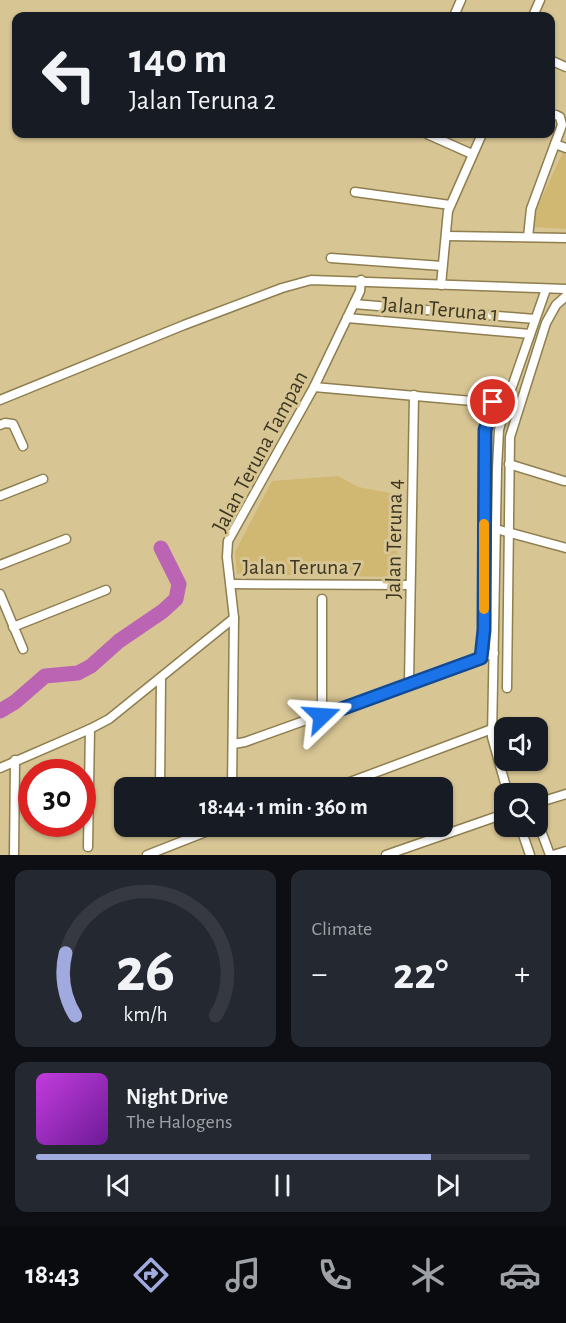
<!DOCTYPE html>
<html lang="en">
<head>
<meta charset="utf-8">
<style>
  :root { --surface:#171b24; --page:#242831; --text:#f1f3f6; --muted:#9ea1a6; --line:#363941; --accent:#a0aadf }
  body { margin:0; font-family:"Alegreya Sans",sans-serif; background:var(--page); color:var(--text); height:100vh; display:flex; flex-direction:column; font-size:22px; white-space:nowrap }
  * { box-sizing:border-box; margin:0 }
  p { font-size:20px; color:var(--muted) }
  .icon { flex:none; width:33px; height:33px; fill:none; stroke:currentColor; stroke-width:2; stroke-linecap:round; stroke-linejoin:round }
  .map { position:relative; height:855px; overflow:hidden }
  .drawer { display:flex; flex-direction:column; gap:15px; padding:15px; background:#0d0f14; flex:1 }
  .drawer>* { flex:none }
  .guide { position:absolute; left:12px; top:12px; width:543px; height:126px; border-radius:12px; box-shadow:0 2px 4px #0004; background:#171b24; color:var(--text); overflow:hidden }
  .fabs { position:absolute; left:494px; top:717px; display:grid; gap:12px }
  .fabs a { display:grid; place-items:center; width:54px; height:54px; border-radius:12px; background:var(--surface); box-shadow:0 2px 4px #0004; font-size:30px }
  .speed { position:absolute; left:18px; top:759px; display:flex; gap:12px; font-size:30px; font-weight:700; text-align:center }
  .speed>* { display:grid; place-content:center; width:78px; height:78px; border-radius:50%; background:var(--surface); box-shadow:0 2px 4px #0004; line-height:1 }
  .speed .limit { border:9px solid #d22; background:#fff; color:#111 }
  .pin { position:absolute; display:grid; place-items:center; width:51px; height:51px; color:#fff; margin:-26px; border:3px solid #fff; border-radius:50%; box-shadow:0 2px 6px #0007 }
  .me { position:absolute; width:66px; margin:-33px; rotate:70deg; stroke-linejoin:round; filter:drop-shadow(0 0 4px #0008) }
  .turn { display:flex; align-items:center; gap:21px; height:126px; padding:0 18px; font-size:27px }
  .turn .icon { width:78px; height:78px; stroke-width:2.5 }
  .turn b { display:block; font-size:42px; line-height:51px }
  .big { font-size:45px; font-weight:600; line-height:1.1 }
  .drawer .card { flex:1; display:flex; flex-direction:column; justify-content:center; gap:9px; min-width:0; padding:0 21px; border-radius:12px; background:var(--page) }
  .drawer .dial { align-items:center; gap:0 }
  .dial svg { height:156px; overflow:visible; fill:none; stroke:var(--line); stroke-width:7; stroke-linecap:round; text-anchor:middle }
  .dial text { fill:var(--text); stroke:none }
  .song { display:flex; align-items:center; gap:18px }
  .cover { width:72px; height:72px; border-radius:9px; background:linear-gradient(135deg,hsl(290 70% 55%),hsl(280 70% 35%)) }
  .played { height:6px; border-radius:3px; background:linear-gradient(90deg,var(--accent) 80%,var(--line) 80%) }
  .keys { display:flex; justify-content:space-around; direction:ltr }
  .heat { display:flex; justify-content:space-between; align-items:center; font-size:33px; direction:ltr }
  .drawer .tiles { flex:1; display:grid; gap:15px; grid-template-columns:1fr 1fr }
  .card:last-child { grid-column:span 2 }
  .trip { position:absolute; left:114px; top:777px; width:339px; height:60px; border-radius:12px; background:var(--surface); box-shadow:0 2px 4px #0004; font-weight:600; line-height:60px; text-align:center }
  .menu { display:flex; height:96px; justify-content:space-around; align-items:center; background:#090b0e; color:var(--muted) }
  .menu .icon { width:42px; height:42px }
  .menu .on { color:var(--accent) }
  .menu b { font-size:27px; color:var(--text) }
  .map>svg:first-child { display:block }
  .green { fill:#d0b772 }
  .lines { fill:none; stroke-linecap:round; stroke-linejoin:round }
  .river { stroke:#bc64b4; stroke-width:15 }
  .minor-casing { stroke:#8f7e4f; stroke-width:11 }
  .minor { stroke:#fff; stroke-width:8 }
  .route-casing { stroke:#114b97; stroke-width:15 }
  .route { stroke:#1a73e8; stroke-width:10 }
  .slow { stroke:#f59e0b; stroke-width:10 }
  .labels { text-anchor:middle; stroke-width:6; stroke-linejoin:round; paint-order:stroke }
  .street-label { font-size:22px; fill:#3d3622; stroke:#d7c594 }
</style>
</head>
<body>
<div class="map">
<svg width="566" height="855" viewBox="0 0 566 855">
  <rect width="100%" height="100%" fill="#d7c594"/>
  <!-- green -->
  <g class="green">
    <polygon points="563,152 566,154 566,229 534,227 536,210"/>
    <polygon points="338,476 358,487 395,494 393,544 397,545 398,563 403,565 402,574 392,577 237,574 235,552 272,481"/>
  </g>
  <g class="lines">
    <!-- river -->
    <polyline class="river" points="0,711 15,702 45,676 78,673 91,666 119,641 163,611 176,599 179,584 161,548"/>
    <defs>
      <g id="minor">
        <polyline points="454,16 461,0"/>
        <polyline points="533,16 540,0"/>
        <polyline points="550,60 566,67"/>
        <polyline points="427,134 472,154"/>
        <polyline points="555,144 566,148"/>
        <polyline points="355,192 450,205"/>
        <polyline points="447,236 566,238"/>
        <polyline points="528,237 531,209 562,125 560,117 556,115"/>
        <polyline points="331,258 442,266"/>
        <polyline points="441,285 448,211 482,134"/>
        <polyline points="354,304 535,319"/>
        <polyline points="347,318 530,334"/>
        <polyline points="314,387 506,404"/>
        <polyline points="0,400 184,325 282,288 311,280 566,289"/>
        <polyline points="0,425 5,423 13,424 23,446"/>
        <polyline points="509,464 564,481"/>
        <polyline points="0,496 43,479"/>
        <polyline points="496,529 566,548"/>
        <polyline points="0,565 66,539"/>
        <polyline points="231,584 410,585"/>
        <polyline points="0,594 23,649"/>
        <polyline points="13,627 106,590"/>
        <polyline points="481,658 484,630 485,430 493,402"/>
        <polyline points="409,683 414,395"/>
        <polyline points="507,688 510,437 546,323 556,305 566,296"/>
        <polyline points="322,716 322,599"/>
        <polyline points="233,744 245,742 494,653"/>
        <polyline points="0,768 90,729 109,719 234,618 227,557 228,541 314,387 360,291 361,280"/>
        <polyline points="160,788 161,679"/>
        <polyline points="232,788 234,618"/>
        <polyline points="334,788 492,729"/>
        <polyline points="508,794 492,737 497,469 499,430 506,404 546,289"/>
        <polyline points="537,803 566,794"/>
        <polyline points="537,820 550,855"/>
        <polyline points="520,826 530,855"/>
        <polyline points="88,847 90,729"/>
        <polyline points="14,855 15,760"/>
        <polyline points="147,855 221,826"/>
        <polyline points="386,855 504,814"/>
        <polyline points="553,855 566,851"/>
      </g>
    </defs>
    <!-- minor casing -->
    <use href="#minor" class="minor-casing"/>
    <!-- minor -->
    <use href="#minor" class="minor"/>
  </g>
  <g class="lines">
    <defs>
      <polyline id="route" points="322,716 481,658 484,630 485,430 493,402"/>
    </defs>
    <!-- route casing -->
    <use href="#route" class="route-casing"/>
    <!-- route -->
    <use href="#route" class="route"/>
    <!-- slow -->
    <polyline class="slow" points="484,609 484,524"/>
  </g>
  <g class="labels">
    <!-- street labels -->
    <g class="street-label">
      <text transform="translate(440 308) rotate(5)" y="8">Jalan Teruna 1</text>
      <text transform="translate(259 451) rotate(-62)" y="8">Jalan Teruna Tampan</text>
      <text transform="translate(393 539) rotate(-89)" y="8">Jalan Teruna 4</text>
      <text x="302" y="574">Jalan Teruna 7</text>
    </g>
  </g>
</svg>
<div class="fabs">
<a><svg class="icon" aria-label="sound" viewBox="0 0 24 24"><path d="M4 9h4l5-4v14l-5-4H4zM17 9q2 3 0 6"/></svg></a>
<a><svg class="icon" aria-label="search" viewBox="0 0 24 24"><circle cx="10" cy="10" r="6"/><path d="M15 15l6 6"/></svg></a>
</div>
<div class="speed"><div class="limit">30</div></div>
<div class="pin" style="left:493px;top:402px;background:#d93025"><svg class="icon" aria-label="arrive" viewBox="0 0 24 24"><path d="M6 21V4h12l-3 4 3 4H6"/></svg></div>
<svg class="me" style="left:322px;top:716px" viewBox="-20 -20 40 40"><path d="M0-17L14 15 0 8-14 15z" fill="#1a73e8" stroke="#fff" stroke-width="4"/></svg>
<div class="trip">18:44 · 1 min · 360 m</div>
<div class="guide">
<div class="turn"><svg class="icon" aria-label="left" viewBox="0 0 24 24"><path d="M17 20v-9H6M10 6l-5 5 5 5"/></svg><div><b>140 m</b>Jalan Teruna 2</div></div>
</div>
</div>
<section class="drawer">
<div class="tiles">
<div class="card dial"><svg viewBox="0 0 100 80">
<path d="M14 69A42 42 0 1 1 86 69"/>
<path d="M14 69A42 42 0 0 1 9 37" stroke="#a0aadf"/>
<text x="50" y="56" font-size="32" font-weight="700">26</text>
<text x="50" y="72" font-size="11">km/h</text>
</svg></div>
<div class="card"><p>Climate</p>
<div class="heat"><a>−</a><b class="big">22°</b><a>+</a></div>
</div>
<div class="card">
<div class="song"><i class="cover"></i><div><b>Night Drive</b><p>The Halogens</p></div></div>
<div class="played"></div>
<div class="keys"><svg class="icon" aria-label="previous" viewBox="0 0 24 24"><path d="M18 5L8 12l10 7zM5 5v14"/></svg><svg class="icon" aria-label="pause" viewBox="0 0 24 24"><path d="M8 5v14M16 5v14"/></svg><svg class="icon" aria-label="next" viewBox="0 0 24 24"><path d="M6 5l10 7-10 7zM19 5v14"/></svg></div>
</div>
</div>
</section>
<nav class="menu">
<b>18:43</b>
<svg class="icon on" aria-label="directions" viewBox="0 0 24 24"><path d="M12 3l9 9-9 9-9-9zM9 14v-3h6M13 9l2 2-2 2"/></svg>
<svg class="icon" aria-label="music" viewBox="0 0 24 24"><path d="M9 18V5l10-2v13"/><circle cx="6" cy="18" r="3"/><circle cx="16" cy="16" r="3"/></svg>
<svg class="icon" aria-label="phone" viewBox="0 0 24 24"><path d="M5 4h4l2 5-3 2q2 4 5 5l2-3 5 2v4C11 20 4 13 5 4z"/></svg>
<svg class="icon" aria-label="climate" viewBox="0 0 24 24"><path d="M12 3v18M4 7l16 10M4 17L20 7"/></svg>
<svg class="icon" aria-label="car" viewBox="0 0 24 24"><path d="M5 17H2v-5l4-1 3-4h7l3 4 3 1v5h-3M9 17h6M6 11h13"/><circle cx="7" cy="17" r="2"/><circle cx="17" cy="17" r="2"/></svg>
</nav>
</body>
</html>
